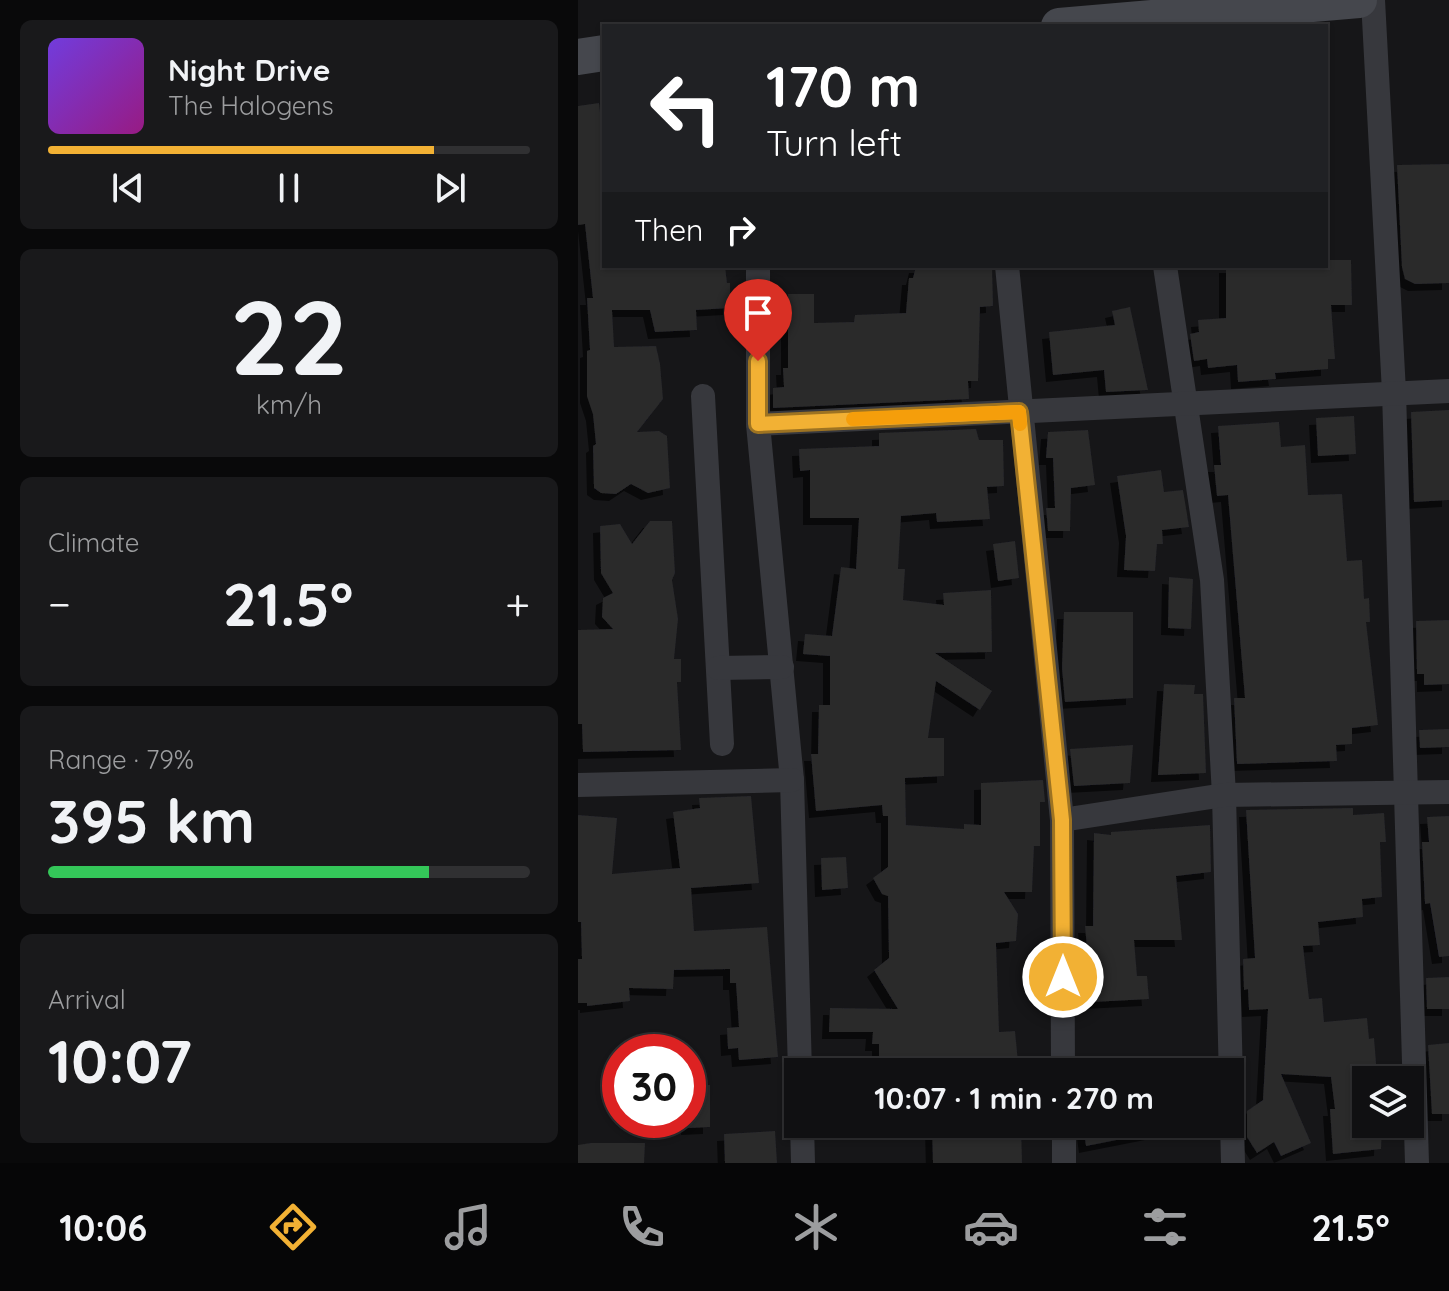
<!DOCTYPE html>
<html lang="en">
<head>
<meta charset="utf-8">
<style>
  :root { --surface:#101012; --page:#19191b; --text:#f1f3f6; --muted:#9c9d9f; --line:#303032; --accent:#f2b134 }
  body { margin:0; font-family:Quicksand,sans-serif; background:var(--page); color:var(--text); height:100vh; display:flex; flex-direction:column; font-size:30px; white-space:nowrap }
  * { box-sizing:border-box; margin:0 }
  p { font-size:26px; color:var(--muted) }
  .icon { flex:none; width:44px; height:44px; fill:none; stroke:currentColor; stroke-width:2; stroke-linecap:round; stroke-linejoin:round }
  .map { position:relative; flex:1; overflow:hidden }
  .details { display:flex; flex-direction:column; gap:20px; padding:20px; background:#09090a; width:578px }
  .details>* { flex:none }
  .banner { position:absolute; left:24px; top:24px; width:726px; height:244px; border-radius:0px; box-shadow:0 2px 6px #0004,0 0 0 2px var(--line); background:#202124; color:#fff; overflow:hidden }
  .tools { position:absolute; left:774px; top:1066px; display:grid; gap:16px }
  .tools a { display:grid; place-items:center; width:72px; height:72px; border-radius:0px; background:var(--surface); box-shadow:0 2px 6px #0004,0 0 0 2px var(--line); font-size:40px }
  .speed { position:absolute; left:24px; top:1034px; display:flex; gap:16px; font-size:40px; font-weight:700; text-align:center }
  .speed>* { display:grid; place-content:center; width:104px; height:104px; border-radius:50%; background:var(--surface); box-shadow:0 2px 6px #0004,0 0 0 2px var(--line); line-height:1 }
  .speed .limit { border:12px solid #d22; background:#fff; color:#111 }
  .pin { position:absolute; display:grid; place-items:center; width:68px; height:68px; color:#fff; margin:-82px -34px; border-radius:50% 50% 50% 0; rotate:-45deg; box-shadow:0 0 8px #0007 }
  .pin .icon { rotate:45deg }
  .me { position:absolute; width:88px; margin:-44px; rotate:0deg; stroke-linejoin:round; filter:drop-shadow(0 0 6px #0008) }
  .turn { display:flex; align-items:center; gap:28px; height:168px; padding:0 32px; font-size:36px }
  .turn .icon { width:104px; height:104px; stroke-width:2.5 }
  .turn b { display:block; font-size:56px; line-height:68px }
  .then { display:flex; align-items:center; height:76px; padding:0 32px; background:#0003; gap:16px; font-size:30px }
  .big { font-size:60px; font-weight:800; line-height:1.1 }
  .details .tile { flex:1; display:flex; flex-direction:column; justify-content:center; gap:12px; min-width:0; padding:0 28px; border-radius:12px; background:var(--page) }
  .details .dial { align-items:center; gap:0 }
  .dial b { font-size:104px; line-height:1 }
  .song { display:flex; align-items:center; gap:24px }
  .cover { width:96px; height:96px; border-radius:12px; background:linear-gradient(135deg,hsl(260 70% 55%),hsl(310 70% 35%)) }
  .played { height:8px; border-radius:4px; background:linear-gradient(90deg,var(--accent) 80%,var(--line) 80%) }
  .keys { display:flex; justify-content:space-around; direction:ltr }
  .heat { display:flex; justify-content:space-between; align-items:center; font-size:44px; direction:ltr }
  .charge { height:12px; border-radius:6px; background:linear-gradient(90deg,#34c759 79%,var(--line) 0) }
  .trip { position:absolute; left:206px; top:1058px; width:460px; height:80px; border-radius:0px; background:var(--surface); box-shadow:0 2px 6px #0004,0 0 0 2px var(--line); font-weight:800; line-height:80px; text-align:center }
  .dock { display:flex; height:128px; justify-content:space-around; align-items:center; background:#060607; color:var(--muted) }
  .dock .icon { width:56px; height:56px }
  .dock .current { color:var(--accent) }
  .dock b { font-size:36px; color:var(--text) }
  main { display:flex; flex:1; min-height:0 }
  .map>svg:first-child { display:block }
  .building { fill:#29292c; filter:url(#shadow) }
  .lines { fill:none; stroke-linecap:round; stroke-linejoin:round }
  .minor { stroke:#37383d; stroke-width:24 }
  .secondary { stroke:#45474d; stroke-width:36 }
  .route-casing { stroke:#9d7322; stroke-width:20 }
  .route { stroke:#f2b134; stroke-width:14 }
  .slow { stroke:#f59e0b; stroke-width:14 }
</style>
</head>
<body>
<main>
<section class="details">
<div class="tile">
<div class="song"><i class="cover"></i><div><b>Night Drive</b><p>The Halogens</p></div></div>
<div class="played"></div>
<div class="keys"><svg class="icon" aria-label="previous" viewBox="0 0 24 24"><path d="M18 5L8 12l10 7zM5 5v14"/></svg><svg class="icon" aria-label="pause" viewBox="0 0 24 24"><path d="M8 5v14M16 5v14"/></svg><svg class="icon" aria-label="next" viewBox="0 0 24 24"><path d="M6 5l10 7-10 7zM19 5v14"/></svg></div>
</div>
<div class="tile dial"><b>22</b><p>km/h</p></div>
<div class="tile"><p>Climate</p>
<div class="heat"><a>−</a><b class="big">21.5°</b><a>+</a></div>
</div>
<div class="tile"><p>Range · 79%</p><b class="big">395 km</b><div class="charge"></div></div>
<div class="tile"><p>Arrival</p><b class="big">10:07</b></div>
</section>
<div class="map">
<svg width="871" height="1163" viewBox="0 0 871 1163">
  <defs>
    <filter id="shadow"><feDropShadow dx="-7" dy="7" stdDeviation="0" flood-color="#0009"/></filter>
  </defs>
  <rect width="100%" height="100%" fill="#161618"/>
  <!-- building -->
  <g class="building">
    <polygon points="21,103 26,149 26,266 147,266 149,283 152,283 152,308 118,310 119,330 77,332 72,310 34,310 36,347 78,346 82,364 85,399 59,432 81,431 89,436 92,488 70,493 53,484 38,494 23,493 16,488 15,446 18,444 15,414 9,396 9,351 12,350 9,298 15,298 7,224 0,225 0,106"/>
    <polygon points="871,164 871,283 837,284 827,279 824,267 819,165"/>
    <polygon points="748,260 773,260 774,305 753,305 757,359 750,359 750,369 697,373 698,379 660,382 659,365 630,368 629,359 616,361 612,334 621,332 620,320 648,318 648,266 748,266"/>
    <polygon points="338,266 414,266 415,306 402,307 400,381 390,381 391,399 195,408 195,388 206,387 205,368 210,368 210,294 236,294 236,323 276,322 277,315 328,313 331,278 335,278"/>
    <polygon points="552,307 570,390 528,392 526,370 475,375 471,332 537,325 534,311"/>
    <polygon points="871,410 871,500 836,502 833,412"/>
    <polygon points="776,416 778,454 740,456 738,418"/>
    <polygon points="701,422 703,447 727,445 730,495 764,494 769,561 784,560 786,599 791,598 792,622 788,622 800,725 774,728 774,744 758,745 759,761 659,764 656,698 667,698 650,495 639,496 636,465 643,465 640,426"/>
    <polygon points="398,429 401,440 425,440 426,486 409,487 412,519 359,522 358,513 323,516 320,569 327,569 325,600 366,605 365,593 413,590 414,652 357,653 414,691 402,710 358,681 350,738 366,738 366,776 327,778 328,825 386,829 386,824 403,825 403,783 465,780 467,802 462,802 462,846 456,846 454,892 426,892 440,914 438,941 418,943 421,1032 437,1031 440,1062 378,1068 378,1072 341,1072 340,1059 301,1058 301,1044 294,1044 295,1032 251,1032 252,1008 320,1009 296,970 311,958 310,896 304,894 295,878 310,867 310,816 305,816 304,805 238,811 233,754 240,754 241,705 252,705 252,656 225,654 227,634 254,636 263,567 278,569 281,518 232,518 232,470 222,471 221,449 301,446 301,433"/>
    <polygon points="510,430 517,485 493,488 492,531 470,531 468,508 477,508 475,458 468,458 470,432"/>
    <polygon points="583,470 586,492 605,490 611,527 584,530 585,544 579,544 577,571 546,570 548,536 539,476"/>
    <polygon points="72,521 94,521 97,573 94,580 100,619 96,659 103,659 103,682 99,682 103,750 5,752 4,724 0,724 0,630 35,629 24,617 25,598 35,593 23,573 22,526 42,524 54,544"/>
    <polygon points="437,541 441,578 420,581 415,544"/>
    <polygon points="591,577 615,579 613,629 590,628"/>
    <polygon points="486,612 555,612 555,698 487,702 484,668"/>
    <polygon points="871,620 871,684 846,685 846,674 839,674 838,621"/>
    <polygon points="586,684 617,685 616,694 625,694 628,773 580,775"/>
    <polygon points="871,729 871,747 842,748 841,730"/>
    <polygon points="555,745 552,783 496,786 492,749"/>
    <polygon points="173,796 181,883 113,888 116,931 189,927 200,1057 161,1060 160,1048 150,1049 149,1028 161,1027 158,983 152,983 152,969 96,970 95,989 51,988 52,1001 9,1006 9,1003 0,1003 0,959 4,959 3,922 0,922 0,815 39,818 34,874 102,868 95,812 122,808 121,798"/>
    <polygon points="775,808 775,815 806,813 808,842 802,842 804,897 784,899 785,917 740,922 742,945 725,946 731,999 744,998 746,1022 789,1018 791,1039 796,1038 799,1075 788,1080 788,1124 804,1124 803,1149 755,1154 752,1109 757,1109 753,1077 703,1074 733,1143 703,1156 696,1142 679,1153 669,1137 669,1111 685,1100 690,1009 671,1010 670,989 666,990 665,959 677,958 668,810"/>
    <polygon points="871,816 871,956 861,957 852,903 847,904 844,842 851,842 849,817"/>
    <polygon points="632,825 633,872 598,876 604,940 556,940 559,976 569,976 571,999 514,1002 507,926 515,926 516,833 533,835 533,832"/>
    <polygon points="268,857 270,888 244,890 243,858"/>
    <polygon points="871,977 871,1009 849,1009 848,978"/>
    <polygon points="871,1043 871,1114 854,1114 850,1045"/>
    <polygon points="110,1084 132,1085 132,1127 110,1128"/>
    <polygon points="354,1124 443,1124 444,1163 355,1163"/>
    <polygon points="505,1124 574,1124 574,1133 508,1146"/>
    <polygon points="197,1131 199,1163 147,1163 146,1134"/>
    <polygon points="13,1143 67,1143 66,1163 0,1163 0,1145"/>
  </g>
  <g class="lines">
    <!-- minor -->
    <g class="minor">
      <polyline points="795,0 816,392 839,1163"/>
      <polyline points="180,266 180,424 214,780 222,1072"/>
      <polyline points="429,266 484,820 485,1072"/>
      <polyline points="587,266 634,580 646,795 655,1163"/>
      <polyline points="125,396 144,744"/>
      <polyline points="180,424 871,391"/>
      <polyline points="140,668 204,667"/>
      <polyline points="0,785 214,780"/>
      <polyline points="484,820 646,795 871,792"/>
      <polyline points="224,1124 225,1163"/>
      <polyline points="486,1124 486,1163"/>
    </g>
    <!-- secondary -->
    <g class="secondary">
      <polyline points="481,26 781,0"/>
      <polyline points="0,57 26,53"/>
    </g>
  </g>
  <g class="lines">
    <defs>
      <polyline id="route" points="180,361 180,424 441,412 484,820 485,977"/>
    </defs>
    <!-- route casing -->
    <use href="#route" class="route-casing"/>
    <!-- route -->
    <use href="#route" class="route"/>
    <!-- slow -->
    <polyline class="slow" points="275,419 441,412 442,424"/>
  </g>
</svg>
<div class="tools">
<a><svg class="icon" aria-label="layers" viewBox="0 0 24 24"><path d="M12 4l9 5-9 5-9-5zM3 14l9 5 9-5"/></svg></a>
</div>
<div class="speed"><div class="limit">30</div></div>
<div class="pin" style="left:180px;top:361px;background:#d93025"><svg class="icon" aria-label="arrive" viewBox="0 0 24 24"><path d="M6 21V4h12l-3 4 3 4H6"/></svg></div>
<svg class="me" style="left:485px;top:977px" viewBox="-20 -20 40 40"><circle r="17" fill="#f2b134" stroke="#fff" stroke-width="3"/><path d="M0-11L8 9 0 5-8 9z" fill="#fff"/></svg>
<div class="trip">10:07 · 1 min · 270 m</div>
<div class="banner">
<div class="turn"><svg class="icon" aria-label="left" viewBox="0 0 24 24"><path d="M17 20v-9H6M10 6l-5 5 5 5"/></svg><div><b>170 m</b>Turn left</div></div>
<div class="then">Then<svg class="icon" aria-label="right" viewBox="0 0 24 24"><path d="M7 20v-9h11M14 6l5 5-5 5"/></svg></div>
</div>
</div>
</main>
<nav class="dock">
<b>10:06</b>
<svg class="icon current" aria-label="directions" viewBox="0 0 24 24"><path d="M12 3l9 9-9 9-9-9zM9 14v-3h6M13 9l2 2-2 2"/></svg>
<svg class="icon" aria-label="music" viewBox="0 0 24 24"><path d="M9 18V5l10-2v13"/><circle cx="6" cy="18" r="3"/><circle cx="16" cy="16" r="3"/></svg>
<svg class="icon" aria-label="phone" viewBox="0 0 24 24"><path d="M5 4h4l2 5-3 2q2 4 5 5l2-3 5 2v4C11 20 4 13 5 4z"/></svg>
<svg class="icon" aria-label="climate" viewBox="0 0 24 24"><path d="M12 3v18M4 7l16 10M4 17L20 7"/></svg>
<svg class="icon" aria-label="car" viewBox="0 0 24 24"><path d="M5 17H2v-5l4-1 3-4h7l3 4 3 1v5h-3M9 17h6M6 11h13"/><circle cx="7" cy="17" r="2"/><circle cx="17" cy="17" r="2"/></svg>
<svg class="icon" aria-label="filters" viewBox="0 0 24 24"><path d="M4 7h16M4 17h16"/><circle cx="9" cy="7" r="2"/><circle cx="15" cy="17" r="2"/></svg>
<b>21.5°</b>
</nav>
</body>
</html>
